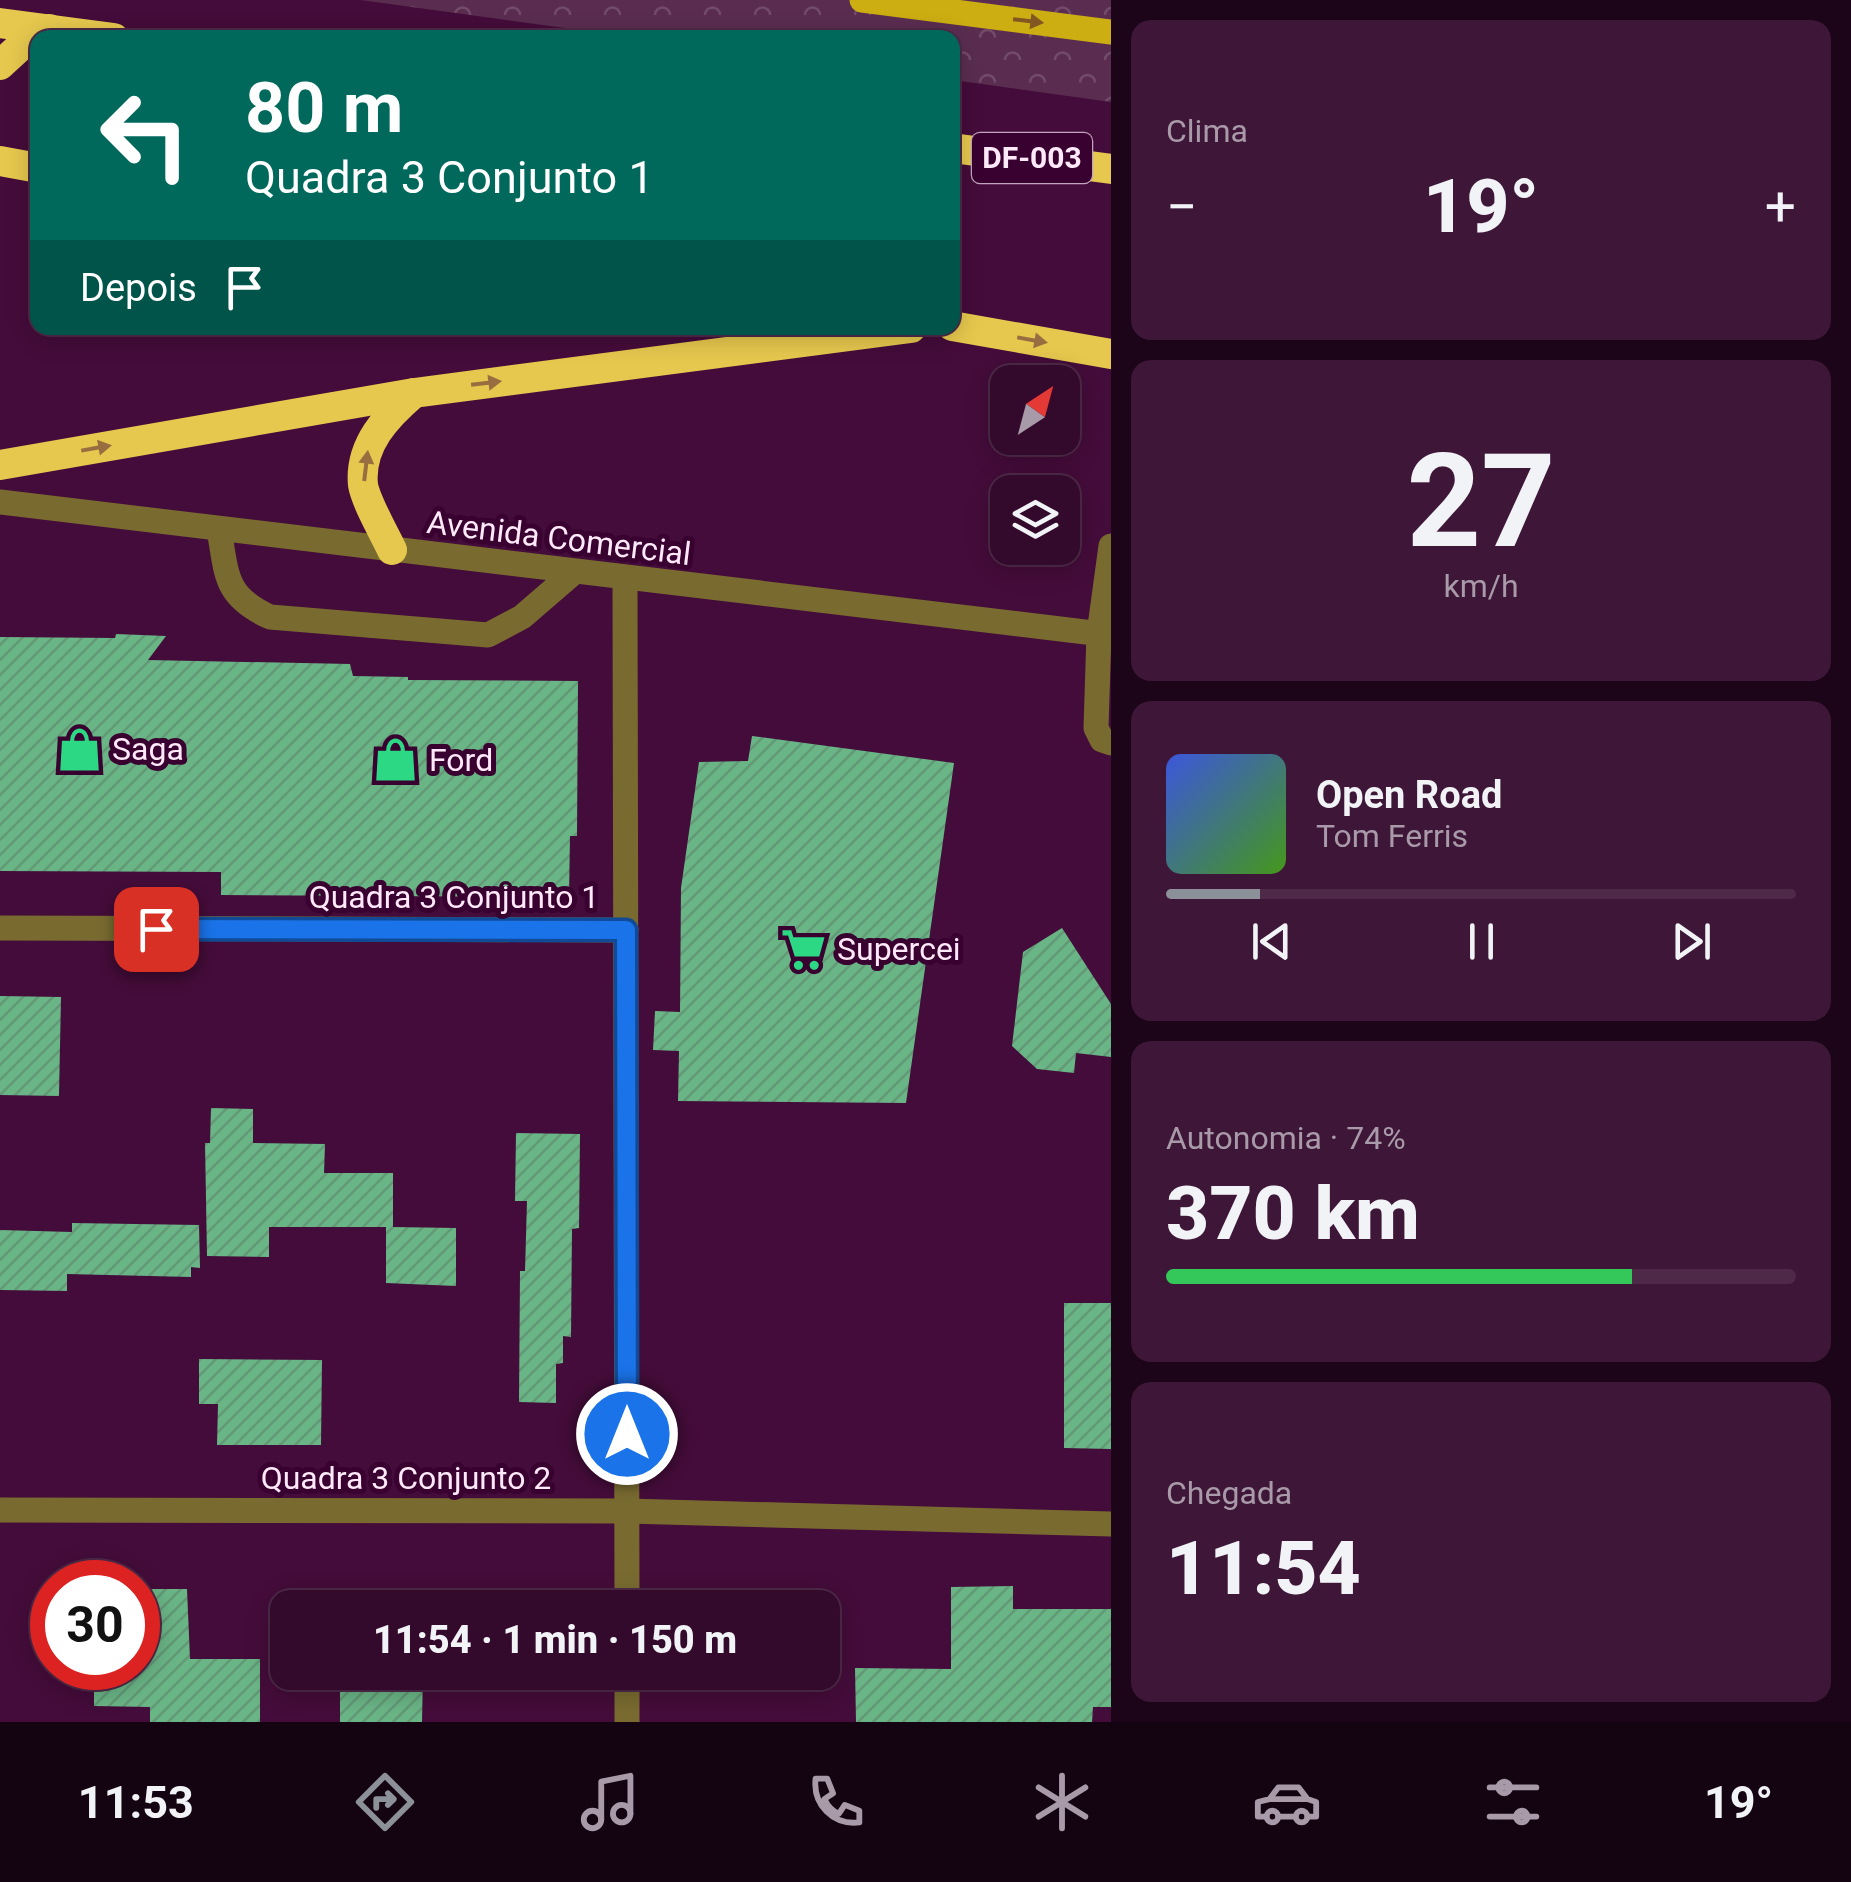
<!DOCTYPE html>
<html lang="pt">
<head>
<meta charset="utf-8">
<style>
  :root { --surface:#33092c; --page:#3e1738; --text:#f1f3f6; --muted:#a99aa9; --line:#4e2a48; --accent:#8c9099 }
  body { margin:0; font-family:Roboto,sans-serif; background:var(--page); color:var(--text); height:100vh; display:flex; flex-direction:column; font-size:38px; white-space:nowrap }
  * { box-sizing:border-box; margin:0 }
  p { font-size:32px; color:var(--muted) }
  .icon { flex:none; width:55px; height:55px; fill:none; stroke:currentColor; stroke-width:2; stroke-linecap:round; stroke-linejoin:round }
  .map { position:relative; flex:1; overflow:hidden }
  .details { display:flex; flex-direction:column; gap:20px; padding:20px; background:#1c0518; width:740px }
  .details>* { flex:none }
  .banner { position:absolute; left:30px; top:30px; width:930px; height:305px; border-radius:20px; box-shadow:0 5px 25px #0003,0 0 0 2px var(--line); background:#00695c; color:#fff; overflow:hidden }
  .needle { width:65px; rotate:36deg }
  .controls { position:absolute; left:990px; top:365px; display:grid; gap:20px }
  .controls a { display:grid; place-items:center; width:90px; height:90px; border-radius:20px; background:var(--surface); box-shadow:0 5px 25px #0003,0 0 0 2px var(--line); font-size:50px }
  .speed { position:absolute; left:30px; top:1560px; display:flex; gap:20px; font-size:50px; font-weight:700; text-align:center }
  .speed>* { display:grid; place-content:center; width:130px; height:130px; border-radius:50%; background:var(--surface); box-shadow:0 5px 25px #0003,0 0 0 2px var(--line); line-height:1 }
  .speed .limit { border:15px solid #d22; background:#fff; color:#111 }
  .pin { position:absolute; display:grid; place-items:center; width:85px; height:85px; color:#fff; margin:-42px; border-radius:20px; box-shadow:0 5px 15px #0006 }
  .me { position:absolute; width:110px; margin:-55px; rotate:0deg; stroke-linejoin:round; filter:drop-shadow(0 0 8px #0008) }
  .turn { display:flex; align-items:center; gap:35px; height:210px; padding:0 50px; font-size:45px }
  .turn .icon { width:130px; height:130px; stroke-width:2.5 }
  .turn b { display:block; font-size:70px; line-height:85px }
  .then { display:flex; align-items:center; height:95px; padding:0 50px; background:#0003; gap:20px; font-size:38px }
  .big { font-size:75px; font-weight:800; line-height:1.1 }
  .details .tile { flex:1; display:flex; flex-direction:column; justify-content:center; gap:15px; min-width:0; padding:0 35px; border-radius:20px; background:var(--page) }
  .details .dial { align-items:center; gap:0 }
  .dial b { font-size:130px; line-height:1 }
  .song { display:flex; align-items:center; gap:30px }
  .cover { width:120px; height:120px; border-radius:15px; background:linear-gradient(135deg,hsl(230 70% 55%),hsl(100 70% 35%)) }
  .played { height:10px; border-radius:5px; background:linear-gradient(90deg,var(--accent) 15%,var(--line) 15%) }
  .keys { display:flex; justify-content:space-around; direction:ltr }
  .heat { display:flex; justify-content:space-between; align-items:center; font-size:55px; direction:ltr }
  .charge { height:15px; border-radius:8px; background:linear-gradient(90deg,#34c759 74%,var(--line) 0) }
  .trip { position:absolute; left:270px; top:1590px; width:570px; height:100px; border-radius:20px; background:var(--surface); box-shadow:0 5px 25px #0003,0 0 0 2px var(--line); font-weight:800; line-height:100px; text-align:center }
  .dock { display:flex; height:160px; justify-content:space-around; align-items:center; background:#140412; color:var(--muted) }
  .dock .icon { width:70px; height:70px }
  .dock .selected { color:var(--accent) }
  .dock b { font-size:45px; color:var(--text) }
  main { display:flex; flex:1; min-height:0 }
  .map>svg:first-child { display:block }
  .park { fill:url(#park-crowns) }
  .building { fill:url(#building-hatch) }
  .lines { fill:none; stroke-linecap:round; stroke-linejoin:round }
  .minor { stroke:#796b30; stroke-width:25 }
  .major { stroke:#ccad12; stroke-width:25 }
  .highway { stroke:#e6c84e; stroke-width:30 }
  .oneway { fill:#825721 }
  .oneway2 { fill:#986e40 }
  .route-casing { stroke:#114b97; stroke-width:25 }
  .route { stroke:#1a73e8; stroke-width:18 }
  .labels { text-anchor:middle; stroke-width:10; stroke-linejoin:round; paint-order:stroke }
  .shield { fill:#380130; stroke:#c3a3bd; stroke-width:2.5 }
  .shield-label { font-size:30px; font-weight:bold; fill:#ffe9f9 }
  .street-label { font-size:32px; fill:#ffe9f9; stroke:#380130 }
  .poi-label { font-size:32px; fill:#ffe9f9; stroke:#380130; text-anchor:start }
</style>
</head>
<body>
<main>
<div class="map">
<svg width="1111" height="1722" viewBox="0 0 1111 1722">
  <defs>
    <pattern id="park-crowns" width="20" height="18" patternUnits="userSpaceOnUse" patternTransform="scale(2.5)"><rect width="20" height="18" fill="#5a2d50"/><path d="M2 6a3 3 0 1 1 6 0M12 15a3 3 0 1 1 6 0" fill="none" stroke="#734b6a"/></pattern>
    <pattern id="building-hatch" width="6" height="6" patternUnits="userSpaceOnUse" patternTransform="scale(2.5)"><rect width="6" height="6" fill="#6ab586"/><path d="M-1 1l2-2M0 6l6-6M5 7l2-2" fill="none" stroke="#629977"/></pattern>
  </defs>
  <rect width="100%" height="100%" fill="#440c3a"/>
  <!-- park -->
  <polygon class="park" points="361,0 1111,0 1111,102 953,80 952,38 638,38"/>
  <!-- building -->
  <g class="building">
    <polygon points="116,634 166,636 148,660 350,664 353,676 408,677 408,680 578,681 577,836 570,836 569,897 221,895 221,872 0,871 0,637 115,638"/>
    <polygon points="752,736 954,763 906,1103 678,1101 679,1051 653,1050 655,1011 680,1012 681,888 699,762 748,761"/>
    <polygon points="1062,928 1111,1004 1111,1057 1076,1053 1074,1073 1037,1069 1012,1046 1023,952"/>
    <polygon points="0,996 61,997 59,1096 0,1095"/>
    <polygon points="211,1108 253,1109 253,1143 325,1144 324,1173 393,1173 393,1227 456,1228 456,1286 386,1283 386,1227 269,1227 269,1257 207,1256 205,1143 210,1143"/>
    <polygon points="516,1133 580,1134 579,1228 572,1229 571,1337 563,1336 563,1363 556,1364 556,1403 519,1402 520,1271 525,1271 527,1201 515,1201"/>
    <polygon points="72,1223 199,1225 200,1268 191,1267 191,1277 67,1274 67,1291 0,1290 0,1230 72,1232"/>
    <polygon points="1064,1303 1111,1303 1111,1449 1064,1448"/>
    <polygon points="199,1359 322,1360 321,1445 217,1445 218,1404 199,1404"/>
    <polygon points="1013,1586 1013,1609 1111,1609 1111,1707 1093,1707 1092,1722 856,1722 855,1668 951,1669 951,1587"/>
    <polygon points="149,1589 187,1589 190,1659 260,1659 260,1722 150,1722 150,1707 94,1706 94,1668 138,1668 138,1609 149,1609"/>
    <polygon points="375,1672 423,1672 422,1722 340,1722 340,1687 375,1687"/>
  </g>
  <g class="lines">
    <!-- minor -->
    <g class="minor">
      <polyline points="0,502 1111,635"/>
      <path d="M219 529C227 575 224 596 270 617L488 635 522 617 573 573"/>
      <polyline points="1111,546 1099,634 1096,728 1102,740 1111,743"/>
      <polyline points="625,579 627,1608"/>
      <polyline points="0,928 626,930"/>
      <polyline points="0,1510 627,1511 1111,1524"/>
      <polyline points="627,1672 627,1722"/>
    </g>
    <!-- major -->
    <polyline class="major" points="862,0 1111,32"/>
    <!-- highway -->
    <g class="highway">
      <polyline points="0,23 114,38"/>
      <polyline points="0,65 24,43 49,29"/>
      <polyline points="952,148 1111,169"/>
      <polyline points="0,161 38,168"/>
      <polyline points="952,326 1111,354"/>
      <polyline points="0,465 414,393 911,328"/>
      <path d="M392 550C384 533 366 502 363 485 359 445 387 416 414 393"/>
    </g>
  </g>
  <!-- one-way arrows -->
  <defs><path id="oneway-solid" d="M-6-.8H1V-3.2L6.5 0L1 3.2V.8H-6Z" transform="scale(2.5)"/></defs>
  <use class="oneway" href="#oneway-solid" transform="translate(1028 21) rotate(7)"/>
  <g class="oneway2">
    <use href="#oneway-solid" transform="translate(1032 340) rotate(10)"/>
    <use href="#oneway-solid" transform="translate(486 383) rotate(-7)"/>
    <use href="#oneway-solid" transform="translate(96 448) rotate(-10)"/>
    <use href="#oneway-solid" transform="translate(366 466) rotate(-83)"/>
  </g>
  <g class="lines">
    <defs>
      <polyline id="route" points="156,929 626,930 627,1434"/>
    </defs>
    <!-- route casing -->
    <use href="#route" class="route-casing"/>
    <!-- route -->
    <use href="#route" class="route"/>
  </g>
  <!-- icons -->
  <defs>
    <symbol id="shop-bare" viewBox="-9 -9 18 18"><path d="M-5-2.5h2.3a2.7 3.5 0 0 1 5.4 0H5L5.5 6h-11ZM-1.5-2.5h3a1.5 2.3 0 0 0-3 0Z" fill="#2cd884" stroke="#380130" stroke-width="2.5" paint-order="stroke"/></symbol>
    <symbol id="supermarket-bare" viewBox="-9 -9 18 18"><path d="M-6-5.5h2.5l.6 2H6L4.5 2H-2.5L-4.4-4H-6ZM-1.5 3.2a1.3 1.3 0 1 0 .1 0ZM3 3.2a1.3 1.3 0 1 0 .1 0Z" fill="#2cd884" stroke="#380130" stroke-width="2.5" paint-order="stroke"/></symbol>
  </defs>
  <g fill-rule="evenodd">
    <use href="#shop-bare" x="48" y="718" width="63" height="63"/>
    <use href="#shop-bare" x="364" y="728" width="63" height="63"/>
    <use href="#supermarket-bare" x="772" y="918" width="63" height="63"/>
  </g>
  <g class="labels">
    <!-- shield labels -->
    <rect class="shield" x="972" y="133" width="120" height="50" rx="8"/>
    <g class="shield-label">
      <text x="1032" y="168">DF-003</text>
    </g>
    <!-- street labels -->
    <g class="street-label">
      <text transform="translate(559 538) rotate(7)" y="11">Avenida Comercial</text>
      <text x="454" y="908">Quadra 3 Conjunto 1</text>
      <text x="406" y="1489">Quadra 3 Conjunto 2</text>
    </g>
    <!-- poi labels -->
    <g class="poi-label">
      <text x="112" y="760">Saga</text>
      <text x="429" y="771">Ford</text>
      <text x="837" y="960">Supercei</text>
    </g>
  </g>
</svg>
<div class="controls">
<a><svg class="needle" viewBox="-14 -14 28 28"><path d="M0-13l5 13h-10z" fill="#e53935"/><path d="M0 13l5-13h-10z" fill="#a99aa9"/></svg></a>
<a><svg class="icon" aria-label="layers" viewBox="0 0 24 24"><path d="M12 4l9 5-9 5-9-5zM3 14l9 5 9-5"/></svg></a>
</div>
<div class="speed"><div class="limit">30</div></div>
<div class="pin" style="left:156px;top:929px;background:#d93025"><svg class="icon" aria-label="arrive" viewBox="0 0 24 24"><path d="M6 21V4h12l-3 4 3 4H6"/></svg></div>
<svg class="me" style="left:627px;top:1434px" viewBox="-20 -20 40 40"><circle r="17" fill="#1a73e8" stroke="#fff" stroke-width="3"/><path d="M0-11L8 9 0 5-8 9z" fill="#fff"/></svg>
<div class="trip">11:54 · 1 min · 150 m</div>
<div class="banner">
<div class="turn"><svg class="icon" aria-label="left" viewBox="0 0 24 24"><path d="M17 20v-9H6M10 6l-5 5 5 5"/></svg><div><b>80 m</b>Quadra 3 Conjunto 1</div></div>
<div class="then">Depois<svg class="icon" aria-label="arrive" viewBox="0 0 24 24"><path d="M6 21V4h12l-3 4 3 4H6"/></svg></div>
</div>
</div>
<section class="details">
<div class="tile"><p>Clima</p>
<div class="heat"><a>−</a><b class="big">19°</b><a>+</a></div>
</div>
<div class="tile dial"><b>27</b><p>km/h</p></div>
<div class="tile">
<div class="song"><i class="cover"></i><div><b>Open Road</b><p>Tom Ferris</p></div></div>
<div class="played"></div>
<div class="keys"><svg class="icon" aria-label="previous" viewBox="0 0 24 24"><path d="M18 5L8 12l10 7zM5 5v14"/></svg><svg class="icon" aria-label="pause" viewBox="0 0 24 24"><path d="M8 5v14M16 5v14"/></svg><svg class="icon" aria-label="next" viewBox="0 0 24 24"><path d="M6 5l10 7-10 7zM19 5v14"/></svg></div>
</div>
<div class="tile"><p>Autonomia · 74%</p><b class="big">370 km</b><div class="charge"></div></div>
<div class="tile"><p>Chegada</p><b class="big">11:54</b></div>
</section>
</main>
<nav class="dock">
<b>11:53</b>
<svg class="icon selected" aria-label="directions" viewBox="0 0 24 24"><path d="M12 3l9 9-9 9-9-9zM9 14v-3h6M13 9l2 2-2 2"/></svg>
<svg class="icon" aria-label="music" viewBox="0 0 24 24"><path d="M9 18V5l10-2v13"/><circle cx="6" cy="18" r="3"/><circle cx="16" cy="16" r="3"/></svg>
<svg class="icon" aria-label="phone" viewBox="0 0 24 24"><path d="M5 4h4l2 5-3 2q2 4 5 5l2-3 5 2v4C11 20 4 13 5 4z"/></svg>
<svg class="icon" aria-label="climate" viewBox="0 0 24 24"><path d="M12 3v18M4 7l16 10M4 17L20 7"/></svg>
<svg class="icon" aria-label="car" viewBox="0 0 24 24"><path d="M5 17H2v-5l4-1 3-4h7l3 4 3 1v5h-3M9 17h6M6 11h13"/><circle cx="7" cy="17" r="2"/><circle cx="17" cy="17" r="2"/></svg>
<svg class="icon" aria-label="filters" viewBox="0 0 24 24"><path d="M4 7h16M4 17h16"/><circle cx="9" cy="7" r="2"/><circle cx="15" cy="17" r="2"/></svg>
<b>19°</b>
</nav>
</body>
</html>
